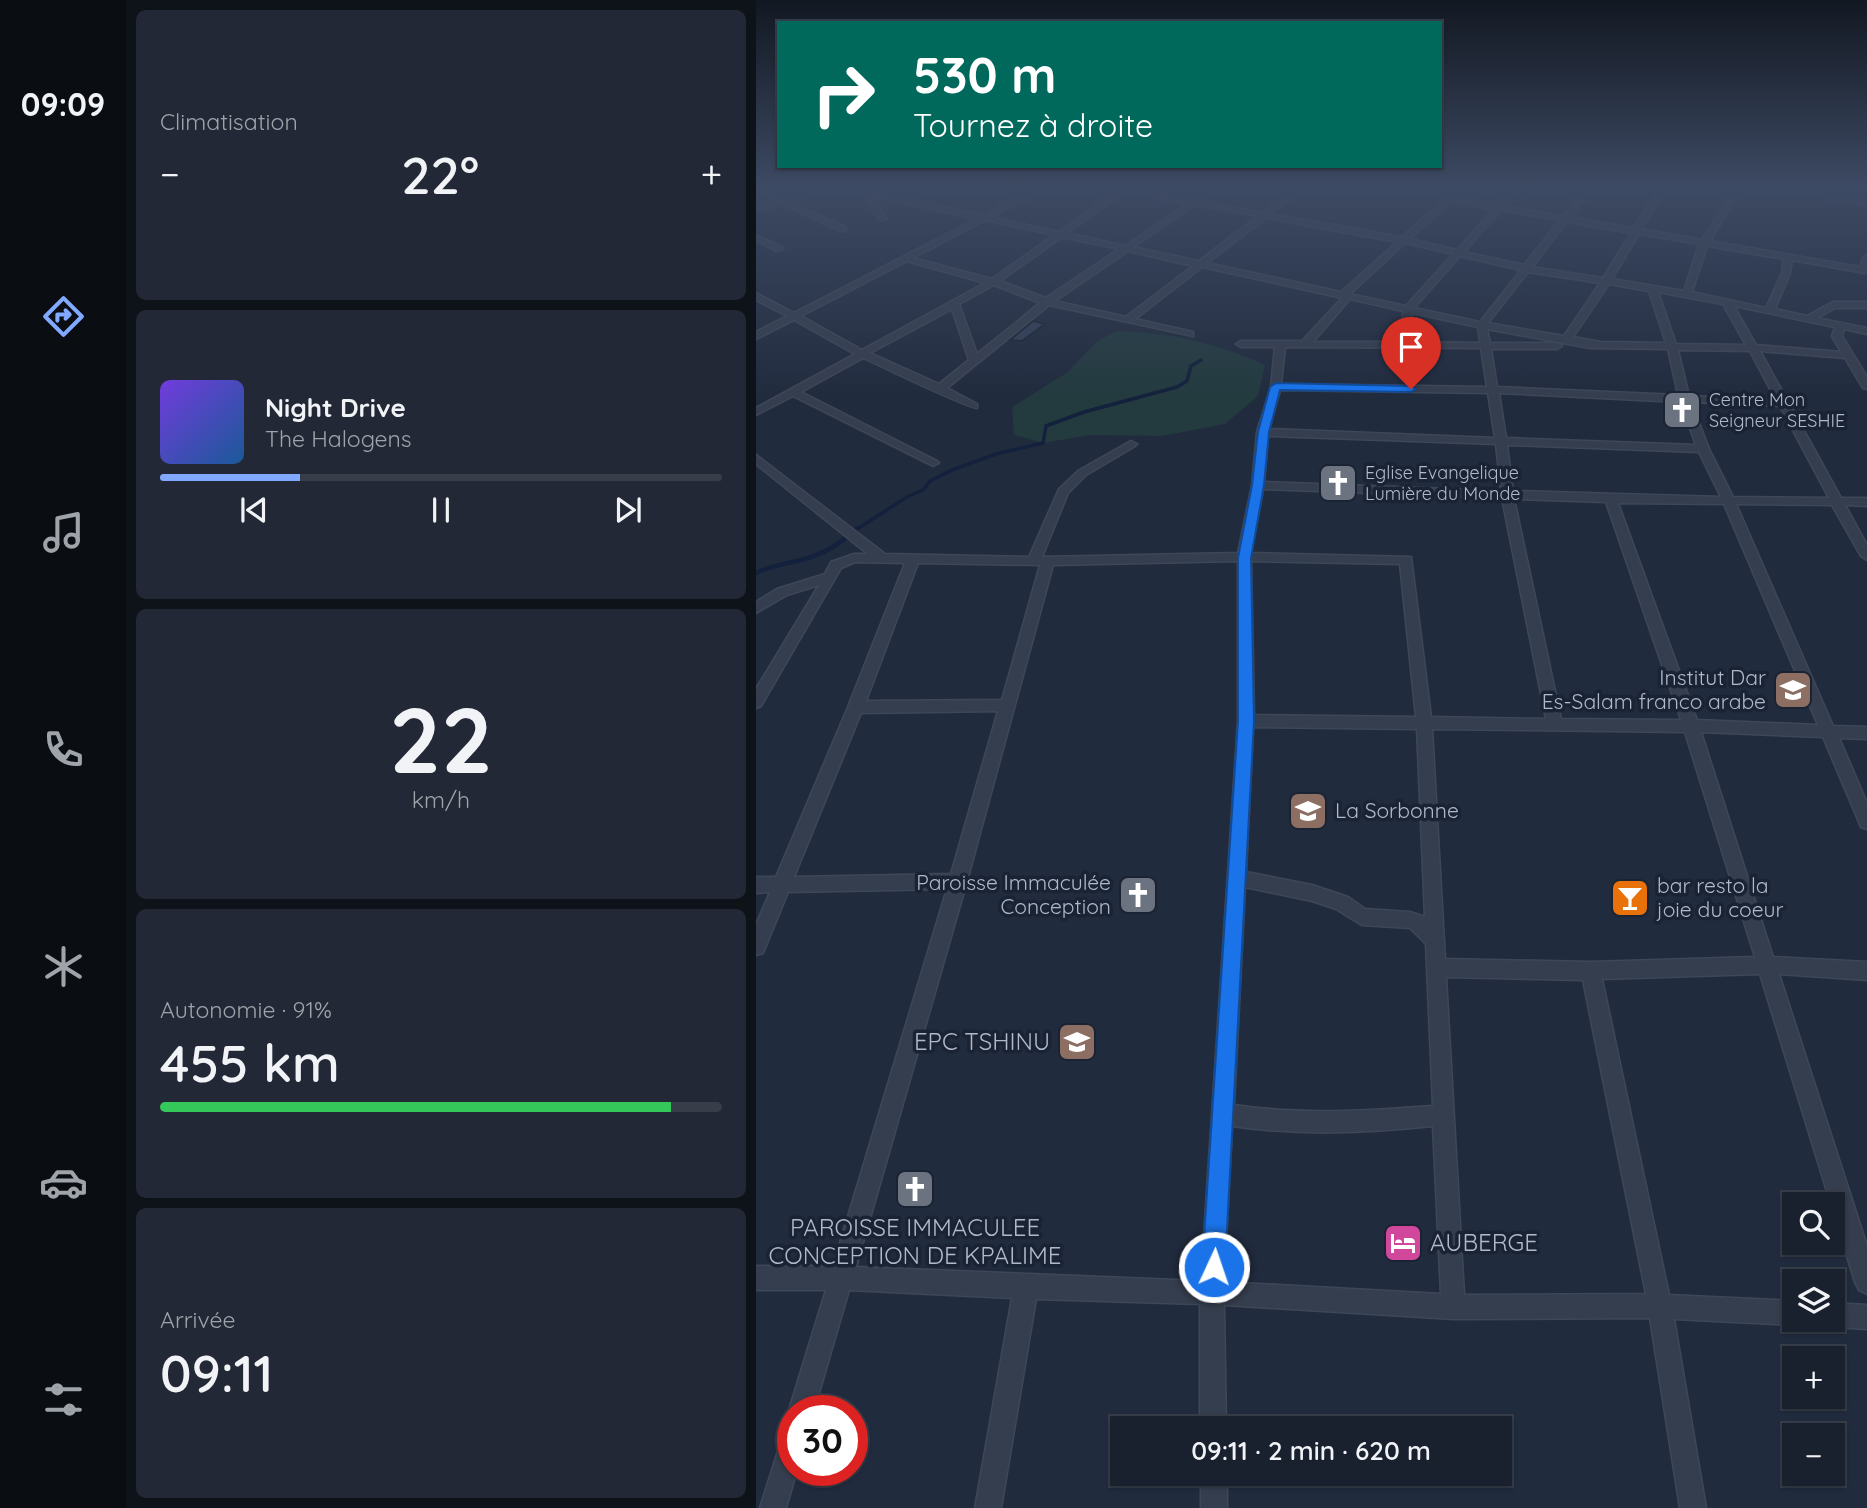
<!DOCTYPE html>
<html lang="fr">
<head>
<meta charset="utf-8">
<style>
  :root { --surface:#19202e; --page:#222836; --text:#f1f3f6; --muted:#9fa3aa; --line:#373e4a; --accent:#80a9ff }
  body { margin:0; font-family:Quicksand,sans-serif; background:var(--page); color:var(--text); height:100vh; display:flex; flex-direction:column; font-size:26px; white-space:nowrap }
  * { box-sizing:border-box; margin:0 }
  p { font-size:23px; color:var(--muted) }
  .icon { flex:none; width:38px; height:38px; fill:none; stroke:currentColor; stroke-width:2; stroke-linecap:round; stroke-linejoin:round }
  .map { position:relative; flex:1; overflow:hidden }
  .details { display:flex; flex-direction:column; gap:10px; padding:10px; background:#0e1219; width:630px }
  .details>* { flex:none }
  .banner { position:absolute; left:21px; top:21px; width:665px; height:147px; border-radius:0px; box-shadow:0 2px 5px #0004,0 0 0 2px var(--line); background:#00695c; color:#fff; overflow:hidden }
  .controls { position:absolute; left:1026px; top:1192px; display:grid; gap:14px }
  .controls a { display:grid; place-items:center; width:63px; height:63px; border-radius:0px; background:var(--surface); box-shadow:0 2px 5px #0004,0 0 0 2px var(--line); font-size:35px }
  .speed { position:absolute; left:21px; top:1395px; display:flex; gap:14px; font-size:35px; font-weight:700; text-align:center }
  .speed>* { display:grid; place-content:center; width:91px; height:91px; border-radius:50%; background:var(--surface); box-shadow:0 2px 5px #0004,0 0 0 2px var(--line); line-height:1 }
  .speed .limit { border:10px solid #d22; background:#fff; color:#111 }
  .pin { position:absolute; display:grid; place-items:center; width:60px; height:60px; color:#fff; margin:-72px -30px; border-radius:50% 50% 50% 0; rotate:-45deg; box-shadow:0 0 7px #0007 }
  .pin .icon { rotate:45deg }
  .me { position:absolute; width:77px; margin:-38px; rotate:3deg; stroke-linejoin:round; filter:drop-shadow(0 0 5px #0008) }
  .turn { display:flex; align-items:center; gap:24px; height:147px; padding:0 21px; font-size:32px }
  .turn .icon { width:91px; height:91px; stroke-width:2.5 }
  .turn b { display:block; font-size:49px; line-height:60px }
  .big { font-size:52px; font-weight:600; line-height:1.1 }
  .details .widget { flex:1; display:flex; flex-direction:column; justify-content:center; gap:10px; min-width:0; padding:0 24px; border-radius:10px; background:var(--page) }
  .details .dial { align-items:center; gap:0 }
  .dial b { font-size:91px; line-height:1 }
  .song { display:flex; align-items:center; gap:21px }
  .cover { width:84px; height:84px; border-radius:10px; background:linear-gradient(135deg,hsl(260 70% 55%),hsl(210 70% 35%)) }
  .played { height:7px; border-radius:4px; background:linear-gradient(90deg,var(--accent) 25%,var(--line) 25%) }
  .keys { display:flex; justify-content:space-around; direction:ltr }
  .heat { display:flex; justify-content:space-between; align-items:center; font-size:38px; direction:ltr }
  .charge { height:10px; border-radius:5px; background:linear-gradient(90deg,#34c759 91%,var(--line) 0) }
  .trip { position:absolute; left:354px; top:1416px; width:402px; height:70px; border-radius:0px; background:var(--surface); box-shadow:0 2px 5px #0004,0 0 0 2px var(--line); font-weight:600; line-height:70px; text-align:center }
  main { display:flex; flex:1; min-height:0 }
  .menu { display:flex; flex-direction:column; width:126px; justify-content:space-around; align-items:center; background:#0a0d12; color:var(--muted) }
  .menu .icon { width:49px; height:49px }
  .menu .selected { color:var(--accent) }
  .menu b { font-size:32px; color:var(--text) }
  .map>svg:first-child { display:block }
  .green { fill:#233a3f }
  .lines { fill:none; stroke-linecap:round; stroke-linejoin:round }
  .stream-far1 { stroke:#13213d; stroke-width:3.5 }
  .stream { stroke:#13213d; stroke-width:4.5 }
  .building { fill:#323f55; stroke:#1c2535; stroke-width:2 }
  .street-casing { stroke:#3e4757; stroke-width:3 }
  .street { fill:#353e4e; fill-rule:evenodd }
  .route { fill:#1a73e8; stroke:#114b97; stroke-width:2 }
  .labels { text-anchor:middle; stroke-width:7; stroke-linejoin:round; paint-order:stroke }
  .far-poi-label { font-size:18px; fill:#b0b8c9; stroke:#1a2333; text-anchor:start }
  .poi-label { font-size:21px; fill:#b0b8c9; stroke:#1a2333; text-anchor:end }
  .near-poi-label { font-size:24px; fill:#b0b8c9; stroke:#1a2333; text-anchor:end }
</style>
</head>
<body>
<main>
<nav class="menu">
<b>09:09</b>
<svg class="icon selected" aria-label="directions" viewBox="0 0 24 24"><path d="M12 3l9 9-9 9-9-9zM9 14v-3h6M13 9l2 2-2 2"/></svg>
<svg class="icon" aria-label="music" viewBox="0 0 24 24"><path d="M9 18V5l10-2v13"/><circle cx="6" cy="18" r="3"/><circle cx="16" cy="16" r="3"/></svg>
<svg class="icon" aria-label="phone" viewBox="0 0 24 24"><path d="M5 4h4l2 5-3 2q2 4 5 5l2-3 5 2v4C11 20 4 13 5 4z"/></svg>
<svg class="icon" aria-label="climate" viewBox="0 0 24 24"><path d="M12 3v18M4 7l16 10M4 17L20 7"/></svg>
<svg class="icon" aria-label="car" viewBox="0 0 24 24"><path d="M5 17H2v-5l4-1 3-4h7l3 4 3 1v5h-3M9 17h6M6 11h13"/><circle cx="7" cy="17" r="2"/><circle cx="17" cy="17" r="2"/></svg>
<svg class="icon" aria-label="filters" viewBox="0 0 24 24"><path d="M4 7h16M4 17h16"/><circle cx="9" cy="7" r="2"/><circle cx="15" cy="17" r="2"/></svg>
</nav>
<section class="details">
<div class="widget"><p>Climatisation</p>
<div class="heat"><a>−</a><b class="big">22°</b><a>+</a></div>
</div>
<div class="widget">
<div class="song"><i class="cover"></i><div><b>Night Drive</b><p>The Halogens</p></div></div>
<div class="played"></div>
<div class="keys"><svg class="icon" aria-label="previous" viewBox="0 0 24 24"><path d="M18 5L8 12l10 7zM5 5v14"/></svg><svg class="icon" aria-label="pause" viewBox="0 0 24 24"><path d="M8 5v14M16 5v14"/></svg><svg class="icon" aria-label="next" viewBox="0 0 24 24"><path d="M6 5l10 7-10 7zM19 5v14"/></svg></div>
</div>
<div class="widget dial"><b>22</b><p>km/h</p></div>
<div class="widget"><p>Autonomie · 91%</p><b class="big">455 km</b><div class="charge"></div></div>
<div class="widget"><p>Arrivée</p><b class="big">09:11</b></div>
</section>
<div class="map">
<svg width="1111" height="1508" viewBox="0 0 1111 1508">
  <rect width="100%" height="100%" fill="#212b3e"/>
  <!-- green -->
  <path class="green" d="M360 331C417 333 457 342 509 365L502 396 469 424 406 436 334 435 287 443 258 435 256 407 312 372 339 343Z"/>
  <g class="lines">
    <!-- stream-far1 -->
    <polyline class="stream-far1" points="98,531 151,497 167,490 174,481 196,470 240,454 287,443 290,426 328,412 421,387 431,381 435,366 445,360"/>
    <!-- stream -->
    <path class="stream" d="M0 573C16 565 31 564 48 559 69 554 85 543 100 529"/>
  </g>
  <!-- building -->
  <polygon class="building" points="277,321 289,324 266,341 254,340"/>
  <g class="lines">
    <defs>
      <g id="street">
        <polygon points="65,187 77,187 33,202 90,227 90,231 84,231 26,204 0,212 0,207 19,201 0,193 0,188 27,199"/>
        <path d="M108 187H116V192L227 215 281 187H291L235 217 303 232 361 191 348 187H376L374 189 437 200 456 187H465L445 201 507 213 527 197 473 187H491L532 193 540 187H549L515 214 646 237 697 191 692 187H701L706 191 699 198 742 205 758 187H766L749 206 807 216 830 187H838L814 217 878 228 903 187H911L885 229 946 240 979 187H987L954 241 1104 267 1107 258 1111 255V272L1108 273 1036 260 1034 273 1019 309 1051 316 1077 302H1111V308H1079L1061 318 1111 328V334L1088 329 1086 336 1111 377V389L1107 388 1089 358 1004 351 1085 498H1111V506L1089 505 1111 545V560L1105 556 1076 505 980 504 1077 726 1111 727V739L1083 738 1111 803V829L1105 827 1103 822 1067 737 945 732 1017 957 1111 962V980L1023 974 1111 1246V1294L1103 1290 1099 1282 1004 974 846 979 913 1295 1038 1301V1320H1047L1038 1325 918 1319 950 1508H924L894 1318 697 1319 468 1305 470 1428H444V1304L280 1299 245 1508H219L256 1298 93 1290 58 1410H37V1418L33 1410 70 1290H0V1266H77L191 889 32 892 7 953 0 955V925L14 892 0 893V877H20L92 707 149 563 99 562 85 568 5 706 0 708V689L63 585 31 595 0 613V602L21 589 69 574 75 562 98 554H112L0 464V455L129 554 273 557 303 489 322 471 375 441 381 444 379 446 330 475 312 493 286 557 482 553 496 485 501 432 515 387 519 347H485L480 344 485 341H546L586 298 446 267 379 319 437 332V336L293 305 191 388 221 404V408C213 409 123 365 107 358L45 392 181 461 183 463 177 466 37 396 0 415V408L99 354 38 320 0 339V332L31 316 0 300V293L38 313 220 219 116 196 131 219 124 221 108 197ZM369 192 431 204 369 246 311 233ZM695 202 738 209 701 250 654 239ZM439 205 502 216 443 261 377 247ZM745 210 804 220 768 265 708 252ZM510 218 641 242 585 292 451 263ZM229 220 298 235 236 279 157 258ZM811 222 875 233 847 278 776 267ZM883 234 943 244 928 291 856 279ZM306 237 363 249 290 298 244 281ZM649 243 697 254 650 306 594 294ZM951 246 1028 259 1026 273 1010 308 936 292ZM372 251 437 266 370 317 299 301ZM704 256 765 270 724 322 658 308ZM151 261 229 283 106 350 45 316ZM772 272 844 283 808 336 732 323ZM853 284 893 291 910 343 845 342 817 337ZM238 285 284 303 221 354 203 304ZM902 292 967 304 990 345 920 344ZM594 299 647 311 645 342H557ZM978 306 1079 327 1076 336 1085 352 1000 345ZM196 309 213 360 183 384 114 353ZM656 313 722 327 724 343 655 342ZM731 329 834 348 912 349 922 395 741 387 735 349H801L806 346 801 343H734ZM529 347 725 348 731 387 525 384ZM922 350 994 351 1020 400 933 396ZM524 390 732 393 739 438 513 429ZM743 393 924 402 940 445 750 438ZM935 402 1024 406 1073 498 977 497 953 449ZM512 436 740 444 745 491 508 482ZM751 445 943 452 965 497 757 491ZM507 489 746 498 790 719 675 717 655 557 495 553ZM758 499 850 502 925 720 805 719ZM862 503 968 504 1062 725 941 720ZM482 561V721L445 1281 100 1267 211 881 297 565ZM495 561 644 564 660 717 498 715ZM162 563 284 565 246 700 110 701ZM242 711 195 874 38 877 105 713ZM497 727 661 729 669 917 654 912 609 909 592 897 556 885 490 872ZM676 729 929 732 999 957 835 962 689 959ZM489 887 556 901 580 909 606 925 654 928 670 944 677 1106C610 1111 544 1115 478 1105ZM690 977 827 980 890 1294 708 1295ZM476 1126C543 1136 610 1133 677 1126L685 1294 468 1282Z"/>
        <polygon points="1005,187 1023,187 1111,201 1111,205"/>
        <polygon points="0,235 26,247 27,249 20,251 0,240"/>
        <polygon points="1076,1303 1111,1305 1111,1329 1076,1327 1068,1323 1066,1320 1076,1320"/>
        <polygon points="37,1428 37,1470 41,1470 30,1508 4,1508 28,1432"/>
        <rect x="445" y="1474" width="26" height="34"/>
      </g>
    </defs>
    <!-- street casing -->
    <use href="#street" class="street-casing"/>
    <!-- street -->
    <use href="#street" class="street"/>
  </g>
  <!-- sky -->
  <linearGradient id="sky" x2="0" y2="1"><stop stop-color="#121822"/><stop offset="0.47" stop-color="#3d4a63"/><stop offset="1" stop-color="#3d4a63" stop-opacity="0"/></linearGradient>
  <rect width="1111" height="398" fill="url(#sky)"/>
  <!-- route -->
  <polygon class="route" points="520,383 655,386 660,389 655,392 524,390 513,432 508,485 495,558 498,721 469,1267 466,1275 458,1279 449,1275 446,1267 482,721 482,558 496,485 502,432 514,387"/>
  <!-- icons -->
  <defs>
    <symbol id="church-square" viewBox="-11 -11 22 22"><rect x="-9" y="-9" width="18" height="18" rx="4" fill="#6b7280" stroke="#1a2333"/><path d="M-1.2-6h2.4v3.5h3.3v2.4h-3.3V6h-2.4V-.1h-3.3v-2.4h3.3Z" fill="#fff"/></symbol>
    <symbol id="school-square" viewBox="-11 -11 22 22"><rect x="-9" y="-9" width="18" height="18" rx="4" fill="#8d6e63" stroke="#1a2333"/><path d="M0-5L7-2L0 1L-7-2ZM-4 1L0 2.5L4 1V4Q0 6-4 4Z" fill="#fff"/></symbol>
    <symbol id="bar-square" viewBox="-11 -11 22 22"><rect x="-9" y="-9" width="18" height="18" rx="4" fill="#e8710a" stroke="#1a2333"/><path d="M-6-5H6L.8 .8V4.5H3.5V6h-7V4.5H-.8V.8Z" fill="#fff"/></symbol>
    <symbol id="hotel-square" viewBox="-11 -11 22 22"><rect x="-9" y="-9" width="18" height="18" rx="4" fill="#d1479c" stroke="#1a2333"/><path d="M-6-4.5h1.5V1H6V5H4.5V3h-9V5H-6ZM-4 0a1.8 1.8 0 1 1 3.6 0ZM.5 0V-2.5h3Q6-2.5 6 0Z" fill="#fff"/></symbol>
  </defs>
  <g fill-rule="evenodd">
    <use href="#church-square" x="904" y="388" width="44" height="44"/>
    <use href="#church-square" x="560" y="461" width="44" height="44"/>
    <use href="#school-square" x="1015" y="668" width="44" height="44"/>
    <use href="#school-square" x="530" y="789" width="44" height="44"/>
    <use href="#church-square" x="360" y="873" width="44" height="44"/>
    <use href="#bar-square" x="852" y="876" width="44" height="44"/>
    <use href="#school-square" x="299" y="1020" width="44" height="44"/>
    <use href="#church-square" x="137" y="1167" width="44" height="44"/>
    <use href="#hotel-square" x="625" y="1221" width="44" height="44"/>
  </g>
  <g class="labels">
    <!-- far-poi labels -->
    <g class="far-poi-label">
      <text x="953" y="406">Centre Mon<tspan x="953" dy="21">Seigneur SESHIE</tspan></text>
      <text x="609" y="479">Eglise Evangelique<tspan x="609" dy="21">Lumière du Monde</tspan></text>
    </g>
    <!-- poi labels -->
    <g class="poi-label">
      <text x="1010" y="685">Institut Dar<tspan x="1010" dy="24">Es-Salam franco arabe</tspan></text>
      <text x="579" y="818" text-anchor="start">La Sorbonne</text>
      <text x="355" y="890">Paroisse Immaculée<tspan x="355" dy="24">Conception</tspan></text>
      <text x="901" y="893" text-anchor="start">bar resto la<tspan x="901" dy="24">joie du coeur</tspan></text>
    </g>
    <!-- near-poi labels -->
    <g class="near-poi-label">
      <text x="294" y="1050">EPC TSHINU</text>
      <text x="159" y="1236" text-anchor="middle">PAROISSE IMMACULEE<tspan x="159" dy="28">CONCEPTION DE KPALIME</tspan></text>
      <text x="674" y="1251" text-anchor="start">AUBERGE</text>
    </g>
  </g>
</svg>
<div class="controls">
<a><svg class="icon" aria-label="search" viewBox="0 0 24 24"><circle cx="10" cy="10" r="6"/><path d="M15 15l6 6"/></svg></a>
<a><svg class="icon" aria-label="layers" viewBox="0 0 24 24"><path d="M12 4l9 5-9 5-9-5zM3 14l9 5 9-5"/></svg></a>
<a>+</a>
<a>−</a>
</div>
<div class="speed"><div class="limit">30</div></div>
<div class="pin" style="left:655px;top:389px;background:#d93025"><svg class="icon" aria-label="arrive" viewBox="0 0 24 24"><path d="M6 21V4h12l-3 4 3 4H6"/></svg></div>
<svg class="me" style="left:458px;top:1267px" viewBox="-20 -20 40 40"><circle r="17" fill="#1a73e8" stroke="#fff" stroke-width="3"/><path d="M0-11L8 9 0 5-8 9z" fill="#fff"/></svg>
<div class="trip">09:11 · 2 min · 620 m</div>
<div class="banner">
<div class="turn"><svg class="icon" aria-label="right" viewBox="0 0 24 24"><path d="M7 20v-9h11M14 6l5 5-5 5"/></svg><div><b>530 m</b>Tournez à droite</div></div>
</div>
</div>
</main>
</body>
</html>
